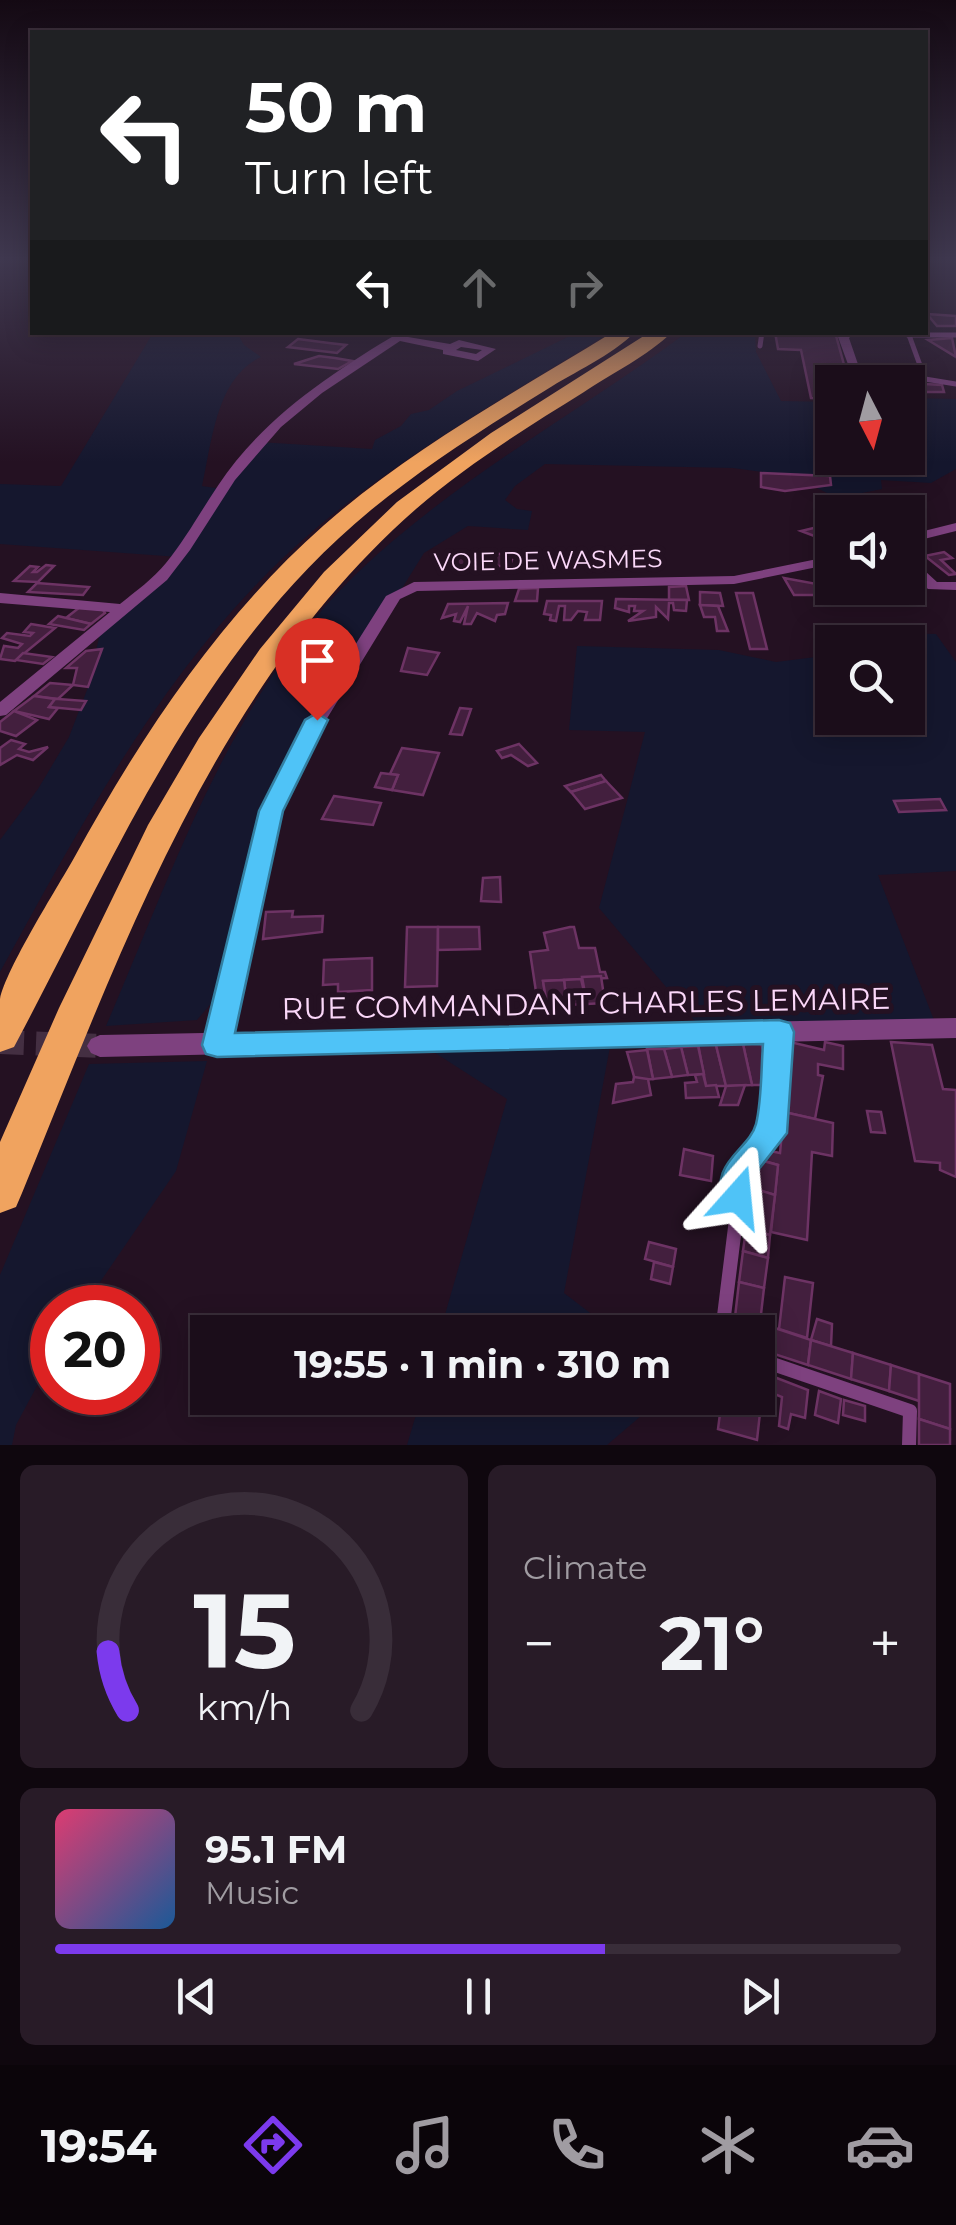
<!DOCTYPE html>
<html lang="en">
<head>
<meta charset="utf-8">
<style>
  :root { --surface:#1b0d1a; --page:#281b27; --text:#f1f3f6; --muted:#a09ca2; --line:#392d39; --accent:#7c3aed }
  body { margin:0; font-family:Montserrat,sans-serif; background:var(--page); color:var(--text); height:100vh; display:flex; flex-direction:column; font-size:38px; white-space:nowrap }
  * { box-sizing:border-box; margin:0 }
  p { font-size:32px; color:var(--muted) }
  .icon { flex:none; width:55px; height:55px; fill:none; stroke:currentColor; stroke-width:2; stroke-linecap:round; stroke-linejoin:round }
  .map { position:relative; height:1445px; overflow:hidden }
  .drawer { display:flex; flex-direction:column; gap:20px; padding:20px; background:#0f070e; flex:1 }
  .drawer>* { flex:none }
  .banner { position:absolute; left:30px; top:30px; width:898px; height:305px; border-radius:0px; box-shadow:0 5px 25px #0003,0 0 0 2px var(--line); background:#202124; color:#fff; overflow:hidden }
  .needle { width:65px; rotate:174deg }
  .controls { position:absolute; left:815px; top:365px; display:grid; gap:20px }
  .controls a { display:grid; place-items:center; width:110px; height:110px; border-radius:0px; background:var(--surface); box-shadow:0 5px 25px #0003,0 0 0 2px var(--line); font-size:50px }
  .speed { position:absolute; left:30px; top:1285px; display:flex; gap:20px; font-size:50px; font-weight:700; text-align:center }
  .speed>* { display:grid; place-content:center; width:130px; height:130px; border-radius:50%; background:var(--surface); box-shadow:0 5px 25px #0003,0 0 0 2px var(--line); line-height:1 }
  .speed .limit { border:15px solid #d22; background:#fff; color:#111 }
  .pin { position:absolute; display:grid; place-items:center; width:85px; height:85px; color:#fff; margin:-102px -42px; border-radius:50% 50% 50% 0; rotate:-45deg; box-shadow:0 0 10px #0007 }
  .pin .icon { rotate:45deg }
  .me { position:absolute; width:110px; margin:-55px; rotate:18deg; stroke-linejoin:round; filter:drop-shadow(0 0 8px #0008) }
  .turn { display:flex; align-items:center; gap:35px; height:210px; padding:0 50px; font-size:45px }
  .turn .icon { width:130px; height:130px; stroke-width:2.5 }
  .turn b { display:block; font-size:70px; line-height:85px }
  .lanes { display:flex; align-items:center; height:95px; padding:0 50px; background:#0003; justify-content:center; gap:50px; direction:ltr }
  .lanes .off { opacity:.35 }
  .big { font-size:75px; font-weight:700; line-height:1.1 }
  .drawer .card { flex:1; display:flex; flex-direction:column; justify-content:center; gap:15px; min-width:0; padding:0 35px; border-radius:15px; background:var(--page) }
  .drawer .dial { align-items:center; gap:0 }
  .dial svg { height:260px; overflow:visible; fill:none; stroke:var(--line); stroke-width:7; stroke-linecap:round; text-anchor:middle }
  .dial text { fill:var(--text); stroke:none }
  .song { display:flex; align-items:center; gap:30px }
  .cover { width:120px; height:120px; border-radius:15px; background:linear-gradient(135deg,hsl(340 70% 55%),hsl(210 70% 35%)) }
  .played { height:10px; border-radius:5px; background:linear-gradient(90deg,var(--accent) 65%,var(--line) 65%) }
  .keys { display:flex; justify-content:space-around; direction:ltr }
  .heat { display:flex; justify-content:space-between; align-items:center; font-size:55px; direction:ltr }
  .drawer .tiles { flex:1; display:grid; gap:20px; grid-template-columns:1fr 1fr }
  .card:last-child { grid-column:span 2 }
  .trip { position:absolute; left:190px; top:1315px; width:585px; height:100px; border-radius:0px; background:var(--surface); box-shadow:0 5px 25px #0003,0 0 0 2px var(--line); font-weight:700; line-height:100px; text-align:center }
  .tabs { display:flex; height:160px; justify-content:space-around; align-items:center; background:#0b050a; color:var(--muted) }
  .tabs .icon { width:70px; height:70px }
  .tabs .on { color:var(--accent) }
  .tabs b { font-size:45px; color:var(--text) }
  .map>svg:first-child { display:block }
  .green { fill:#15172e; fill-rule:evenodd }
  .building { fill:#431f3e; stroke:#6d3364; stroke-width:2.5 }
  .lines { fill:none; stroke-linecap:round; stroke-linejoin:round }
  .tertiary-tunnel { stroke:#442f42; stroke-width:24; stroke-dasharray:24 12; stroke-linecap:butt }
  .service-far2 { stroke:#7e417f; stroke-width:5 }
  .service-far1 { stroke:#7e417f; stroke-width:11 }
  .service { stroke:#7e417f; stroke-width:14 }
  .minor { fill:#7e417f; fill-rule:evenodd }
  .tertiary { fill:#7e417f; fill-rule:evenodd }
  .motorway { fill:#f0a35f; fill-rule:evenodd }
  .route { fill:#4fc3f7; stroke:#337fa1; stroke-width:2.5 }
  .labels { text-anchor:middle; stroke-width:10; stroke-linejoin:round; paint-order:stroke }
  .street-label { font-size:25px; fill:#fbd8f9; stroke:#241122 }
  .near-street-label { font-size:30px; fill:#fbd8f9; stroke:#241122 }
</style>
</head>
<body>
<div class="map">
<svg width="956" height="1445" viewBox="0 0 956 1445">
  <rect width="100%" height="100%" fill="#241122"/>
  <!-- green -->
  <g class="green">
    <path d="M153 333H237L244 345 261 357C216 378 212 442 202 486L222 489 258 442 372 449 375 440 401 426 411 414 429 410 457 391 576 333H609C508 395 405 453 314 530 174 649 87 814 0 972V840L38 789 69 737 87 690 101 629 179 557 0 544V484L61 486Z"/>
    <path d="M686 333H755L756 352 781 401 832 402V458H908V398L956 399V469L931 483 881 480 882 489 837 498 793 476 733 468 545 464 515 486 505 500 517 509 532 511 528 530 468 526 424 553 296 758 230 981 197 1020 106 1026C173 871 230 696 355 575 455 479 575 415 686 333Z"/>
    <path d="M821 632 936 634 956 662V871L878 875 937 1028 706 1034 599 908 645 732 569 730 577 646 719 650 776 662 816 657ZM832 642H908V718H832Z"/>
    <polygon points="612,1036 564,1293 615,1332 440,1332 507,1099 415,1040"/>
    <polygon points="207,1061 176,1171 83,1307 52,1308 52,1358 16,1425 12,1445 0,1445 0,1275 89,1064"/>
    <polygon points="421,1398 662,1398 607,1445 407,1445"/>
  </g>
  <!-- building -->
  <g class="building">
    <polygon points="927,314 956,316 956,326 937,326"/>
    <polygon points="775,332 835,332 848,379 889,382 832,382 832,399 811,398 801,350 778,349"/>
    <polygon points="952,338 956,357 928,340"/>
    <polygon points="298,339 329,343 346,345 337,353 288,347"/>
    <polygon points="319,356 335,358 352,361 338,369 294,364"/>
    <polygon points="908,383 942,385 944,392 908,392"/>
    <polygon points="761,473 830,476 831,485 785,491 761,487"/>
    <polygon points="830,524 832,537 822,539 801,531"/>
    <polygon points="944,552 952,558 941,560 956,574 949,575 925,556"/>
    <polygon points="453,553 461,554 459,559 473,556 471,561 477,562 476,556 493,553 513,556 510,566 447,566"/>
    <polygon points="46,565 54,566 38,582 14,581 30,566 38,567 33,572 37,572"/>
    <polygon points="784,578 817,584 822,595 794,595"/>
    <polygon points="37,583 89,587 83,595 28,592"/>
    <polygon points="686,586 689,600 669,600 669,587"/>
    <polygon points="538,588 537,601 515,601 519,589"/>
    <polygon points="700,592 720,593 723,606 700,605"/>
    <polygon points="736,593 753,593 767,649 750,649"/>
    <polygon points="616,599 687,600 686,611 674,610 673,603 669,603 668,619 656,607 656,617 628,621 643,611 634,611 635,606 629,606 629,612 615,608"/>
    <polygon points="547,601 602,601 600,620 585,620 587,612 578,611 571,620 564,620 565,606 559,606 556,621 550,620 551,615 544,614"/>
    <polygon points="508,603 505,614 497,615 495,621 477,613 471,624 464,624 468,606 460,622 454,621 456,614 442,618 448,604"/>
    <polygon points="700,605 718,606 728,631 717,631 715,617 704,617"/>
    <polygon points="80,607 103,610 105,613 91,624 66,618"/>
    <polygon points="58,616 91,624 84,630 49,624"/>
    <polygon points="31,624 55,628 15,661 0,659 4,646 18,648 22,644 2,638 7,633 30,636 33,633 24,632"/>
    <polygon points="408,648 439,653 427,675 401,671"/>
    <polygon points="102,649 88,687 73,685 77,668 66,668 86,651"/>
    <polygon points="23,653 52,657 43,664 16,660"/>
    <polygon points="50,683 73,685 58,699 34,696"/>
    <polygon points="34,696 55,699 49,707 58,708 49,719 14,711"/>
    <polygon points="55,699 58,699 86,701 81,710 49,707"/>
    <polygon points="460,708 471,709 462,735 450,734"/>
    <polygon points="14,711 37,720 16,736 0,731 0,722"/>
    <polygon points="11,740 25,744 19,749 29,752 48,747 33,760 17,755 0,765 0,748"/>
    <polygon points="519,744 537,763 528,766 511,755 502,758 497,751"/>
    <polygon points="402,748 439,753 423,795 392,790 398,775 390,774"/>
    <polygon points="381,773 398,775 392,790 375,787"/>
    <polygon points="601,775 606,781 571,792 565,786"/>
    <polygon points="606,781 622,798 585,809 571,792"/>
    <polygon points="334,796 381,803 373,825 322,819"/>
    <polygon points="940,799 946,810 899,812 894,801"/>
    <polygon points="500,877 501,902 481,901 483,878"/>
    <polygon points="293,911 292,917 323,916 322,932 263,939 266,912"/>
    <polygon points="407,927 438,927 437,986 405,987"/>
    <polygon points="438,927 479,927 480,949 438,950"/>
    <polygon points="570,927 574,927 579,948 595,948 600,972 605,972 607,978 543,981 547,1005 538,1005 530,952 548,950 544,933"/>
    <polygon points="372,958 372,990 338,992 338,984 323,985 324,960"/>
    <polygon points="601,976 605,1003 587,1004 582,977"/>
    <polygon points="581,979 587,1004 567,1005 564,980"/>
    <polygon points="564,980 567,1005 547,1006 543,981"/>
    <polygon points="790,1042 824,1050 825,1042 843,1046 843,1069 818,1064 818,1075 823,1076 815,1119 784,1112"/>
    <polygon points="891,1042 932,1045 943,1089 956,1090 956,1177 940,1170 940,1163 915,1161"/>
    <polygon points="761,1043 773,1085 752,1085 743,1044"/>
    <polygon points="698,1044 716,1045 726,1086 706,1086"/>
    <polygon points="743,1044 752,1085 726,1086 716,1045"/>
    <polygon points="698,1046 704,1074 688,1075 681,1047"/>
    <polygon points="681,1047 688,1075 672,1077 664,1049"/>
    <polygon points="647,1049 664,1049 672,1077 653,1079"/>
    <polygon points="647,1050 653,1079 635,1080 627,1052"/>
    <polygon points="703,1074 706,1086 716,1085 719,1097 686,1098 685,1083 697,1082 695,1075"/>
    <polygon points="634,1077 648,1079 651,1095 613,1103 616,1084 633,1082"/>
    <polygon points="745,1085 738,1105 720,1105 726,1086"/>
    <polygon points="867,1111 881,1112 885,1133 871,1132"/>
    <polygon points="784,1112 833,1123 832,1156 812,1152 807,1240 771,1232 778,1165 764,1161 765,1150 780,1153"/>
    <polygon points="684,1149 713,1156 711,1181 680,1175"/>
    <polygon points="756,1159 778,1165 775,1195 752,1188"/>
    <polygon points="752,1188 775,1195 770,1235 746,1229"/>
    <polygon points="746,1229 770,1235 768,1258 743,1251"/>
    <polygon points="649,1242 676,1249 673,1267 645,1259"/>
    <polygon points="743,1251 768,1258 764,1288 739,1282"/>
    <polygon points="654,1262 673,1267 670,1284 651,1279"/>
    <polygon points="785,1277 813,1283 807,1338 779,1329"/>
    <polygon points="739,1282 764,1288 760,1323 735,1317"/>
    <polygon points="735,1317 775,1328 771,1353 758,1349 758,1332 733,1332"/>
    <polygon points="817,1319 832,1324 831,1346 811,1340"/>
    <polygon points="775,1328 811,1340 808,1365 771,1353"/>
    <polygon points="811,1340 853,1353 851,1379 808,1365"/>
    <polygon points="853,1353 891,1365 889,1391 851,1379"/>
    <polygon points="891,1365 919,1374 919,1401 889,1391"/>
    <polygon points="919,1374 950,1384 950,1429 919,1419"/>
    <polygon points="758,1375 764,1377 757,1440 718,1429 722,1398 758,1398"/>
    <polygon points="769,1375 808,1390 805,1418 791,1414 788,1429 779,1426 782,1397 767,1391"/>
    <polygon points="819,1391 841,1399 838,1423 815,1415"/>
    <polygon points="844,1400 865,1406 865,1421 843,1415"/>
    <polygon points="919,1419 950,1429 950,1445 919,1445"/>
  </g>
  <g class="lines">
    <!-- tertiary-tunnel -->
    <polyline class="tertiary-tunnel" points="0,1042 100,1046"/>
    <!-- service-far2 -->
    <g class="service-far2">
      <polyline points="956,335 909,335 925,379 956,384"/>
      <polyline points="760,346 762,332"/>
    </g>
    <!-- service-far1 -->
    <polyline class="service-far1" points="775,1081 779,1035"/>
    <!-- service -->
    <g class="service">
      <polyline points="722,1332 743,1163 771,1133 775,1079"/>
      <polyline points="758,1359 910,1411 909,1445"/>
    </g>
    <!-- minor -->
    <g class="minor">
      <path d="M400 332H413L408 337 450 344 459 340 496 349 478 361 443 354V350L400 341 322 393 281 427 235 480 190 550 167 580 6 715 0 716V702L110 612 0 603V593L120 604C136 591 153 579 166 563 192 531 210 493 236 461 281 406 340 368 400 332ZM461 347 482 350 476 354 456 350Z"/>
      <polygon points="843,332 855,332 849,338 861,373 925,376 931,379 925,382 853,378 838,337"/>
      <polygon points="891,332 911,332 914,335 909,338"/>
      <polygon points="956,523 956,531 908,543 908,535"/>
      <polygon points="832,556 832,564 734,584 417,591 400,599 326,720 281,811 229,1045 225,1052 217,1054 209,1052 205,1045 261,811 308,720 386,596 414,582 734,576"/>
      <polygon points="908,559 913,560 937,582 956,582 956,590 928,589 908,570"/>
    </g>
    <!-- tertiary -->
    <polygon class="tertiary" points="956,1018 956,1038 100,1057 91,1053 87,1046 91,1039 100,1035"/>
    <!-- motorway -->
    <g class="motorway">
      <path d="M613 332H635C611 356 574 372 546 390 486 427 426 465 371 510 198 653 117 854 14 1047L0 1052C0 1035 0 1015 0 999 6 969 57 888 74 858 141 736 219 618 323 526 410 449 514 393 613 332Z"/>
      <path d="M650 332H672C648 356 612 373 584 392 526 428 468 464 416 509 214 686 121 951 22 1193L16 1207 0 1213V1142L59 1008 148 825 199 738 260 649 324 572 397 502 491 433Z"/>
    </g>
  </g>
  <!-- sky -->
  <linearGradient id="sky" x2="0" y2="1"><stop stop-color="#140913"/><stop offset="0.56" stop-color="#3f384f"/><stop offset="1" stop-color="#3f384f" stop-opacity="0"/></linearGradient>
  <rect width="956" height="462" fill="url(#sky)"/>
  <!-- route -->
  <path class="route" d="M317 713 328 720 283 811 235 1033 779 1020 790 1023 794 1032 787 1133 759 1169 751 1208 738 1212 726 1208C705 1163 749 1151 756 1124 762 1099 761 1069 763 1044L217 1057 206 1054 202 1045 259 811 305 720Z"/>
  <g class="labels">
    <!-- street labels -->
    <g class="street-label">
      <text transform="translate(548 560) rotate(-1)" y="9">VOIE DE WASMES</text>
    </g>
    <!-- near-street labels -->
    <g class="near-street-label">
      <text transform="translate(586 1004) rotate(-1)" y="10">RUE COMMANDANT CHARLES LEMAIRE</text>
    </g>
  </g>
</svg>
<div class="controls">
<a><svg class="needle" viewBox="-14 -14 28 28"><path d="M0-13l5 13h-10z" fill="#e53935"/><path d="M0 13l5-13h-10z" fill="#a09ca2"/></svg></a>
<a><svg class="icon" aria-label="sound" viewBox="0 0 24 24"><path d="M4 9h4l5-4v14l-5-4H4zM17 9q2 3 0 6"/></svg></a>
<a><svg class="icon" aria-label="search" viewBox="0 0 24 24"><circle cx="10" cy="10" r="6"/><path d="M15 15l6 6"/></svg></a>
</div>
<div class="speed"><div class="limit">20</div></div>
<div class="pin" style="left:317px;top:720px;background:#d93025"><svg class="icon" aria-label="arrive" viewBox="0 0 24 24"><path d="M6 21V4h12l-3 4 3 4H6"/></svg></div>
<svg class="me" style="left:738px;top:1197px" viewBox="-20 -20 40 40"><path d="M0-17L14 15 0 8-14 15z" fill="#4fc3f7" stroke="#fff" stroke-width="4"/></svg>
<div class="trip">19:55 · 1 min · 310 m</div>
<div class="banner">
<div class="turn"><svg class="icon" aria-label="left" viewBox="0 0 24 24"><path d="M17 20v-9H6M10 6l-5 5 5 5"/></svg><div><b>50 m</b>Turn left</div></div>
<div class="lanes"><svg class="icon" aria-label="left" viewBox="0 0 24 24"><path d="M17 20v-9H6M10 6l-5 5 5 5"/></svg><svg class="icon off" aria-label="ahead" viewBox="0 0 24 24"><path d="M12 20V5M6 11l6-6 6 6"/></svg><svg class="icon off" aria-label="right" viewBox="0 0 24 24"><path d="M7 20v-9h11M14 6l5 5-5 5"/></svg></div>
</div>
</div>
<section class="drawer">
<div class="tiles">
<div class="card dial"><svg viewBox="0 0 100 80">
<path d="M14 69A42 42 0 1 1 86 69"/>
<path d="M14 69A42 42 0 0 1 8 51" stroke="#7c3aed"/>
<text x="50" y="56" font-size="32" font-weight="700">15</text>
<text x="50" y="72" font-size="11">km/h</text>
</svg></div>
<div class="card"><p>Climate</p>
<div class="heat"><a>−</a><b class="big">21°</b><a>+</a></div>
</div>
<div class="card">
<div class="song"><i class="cover"></i><div><b>95.1 FM</b><p>Music</p></div></div>
<div class="played"></div>
<div class="keys"><svg class="icon" aria-label="previous" viewBox="0 0 24 24"><path d="M18 5L8 12l10 7zM5 5v14"/></svg><svg class="icon" aria-label="pause" viewBox="0 0 24 24"><path d="M8 5v14M16 5v14"/></svg><svg class="icon" aria-label="next" viewBox="0 0 24 24"><path d="M6 5l10 7-10 7zM19 5v14"/></svg></div>
</div>
</div>
</section>
<nav class="tabs">
<b>19:54</b>
<svg class="icon on" aria-label="directions" viewBox="0 0 24 24"><path d="M12 3l9 9-9 9-9-9zM9 14v-3h6M13 9l2 2-2 2"/></svg>
<svg class="icon" aria-label="music" viewBox="0 0 24 24"><path d="M9 18V5l10-2v13"/><circle cx="6" cy="18" r="3"/><circle cx="16" cy="16" r="3"/></svg>
<svg class="icon" aria-label="phone" viewBox="0 0 24 24"><path d="M5 4h4l2 5-3 2q2 4 5 5l2-3 5 2v4C11 20 4 13 5 4z"/></svg>
<svg class="icon" aria-label="climate" viewBox="0 0 24 24"><path d="M12 3v18M4 7l16 10M4 17L20 7"/></svg>
<svg class="icon" aria-label="car" viewBox="0 0 24 24"><path d="M5 17H2v-5l4-1 3-4h7l3 4 3 1v5h-3M9 17h6M6 11h13"/><circle cx="7" cy="17" r="2"/><circle cx="17" cy="17" r="2"/></svg>
</nav>
</body>
</html>
